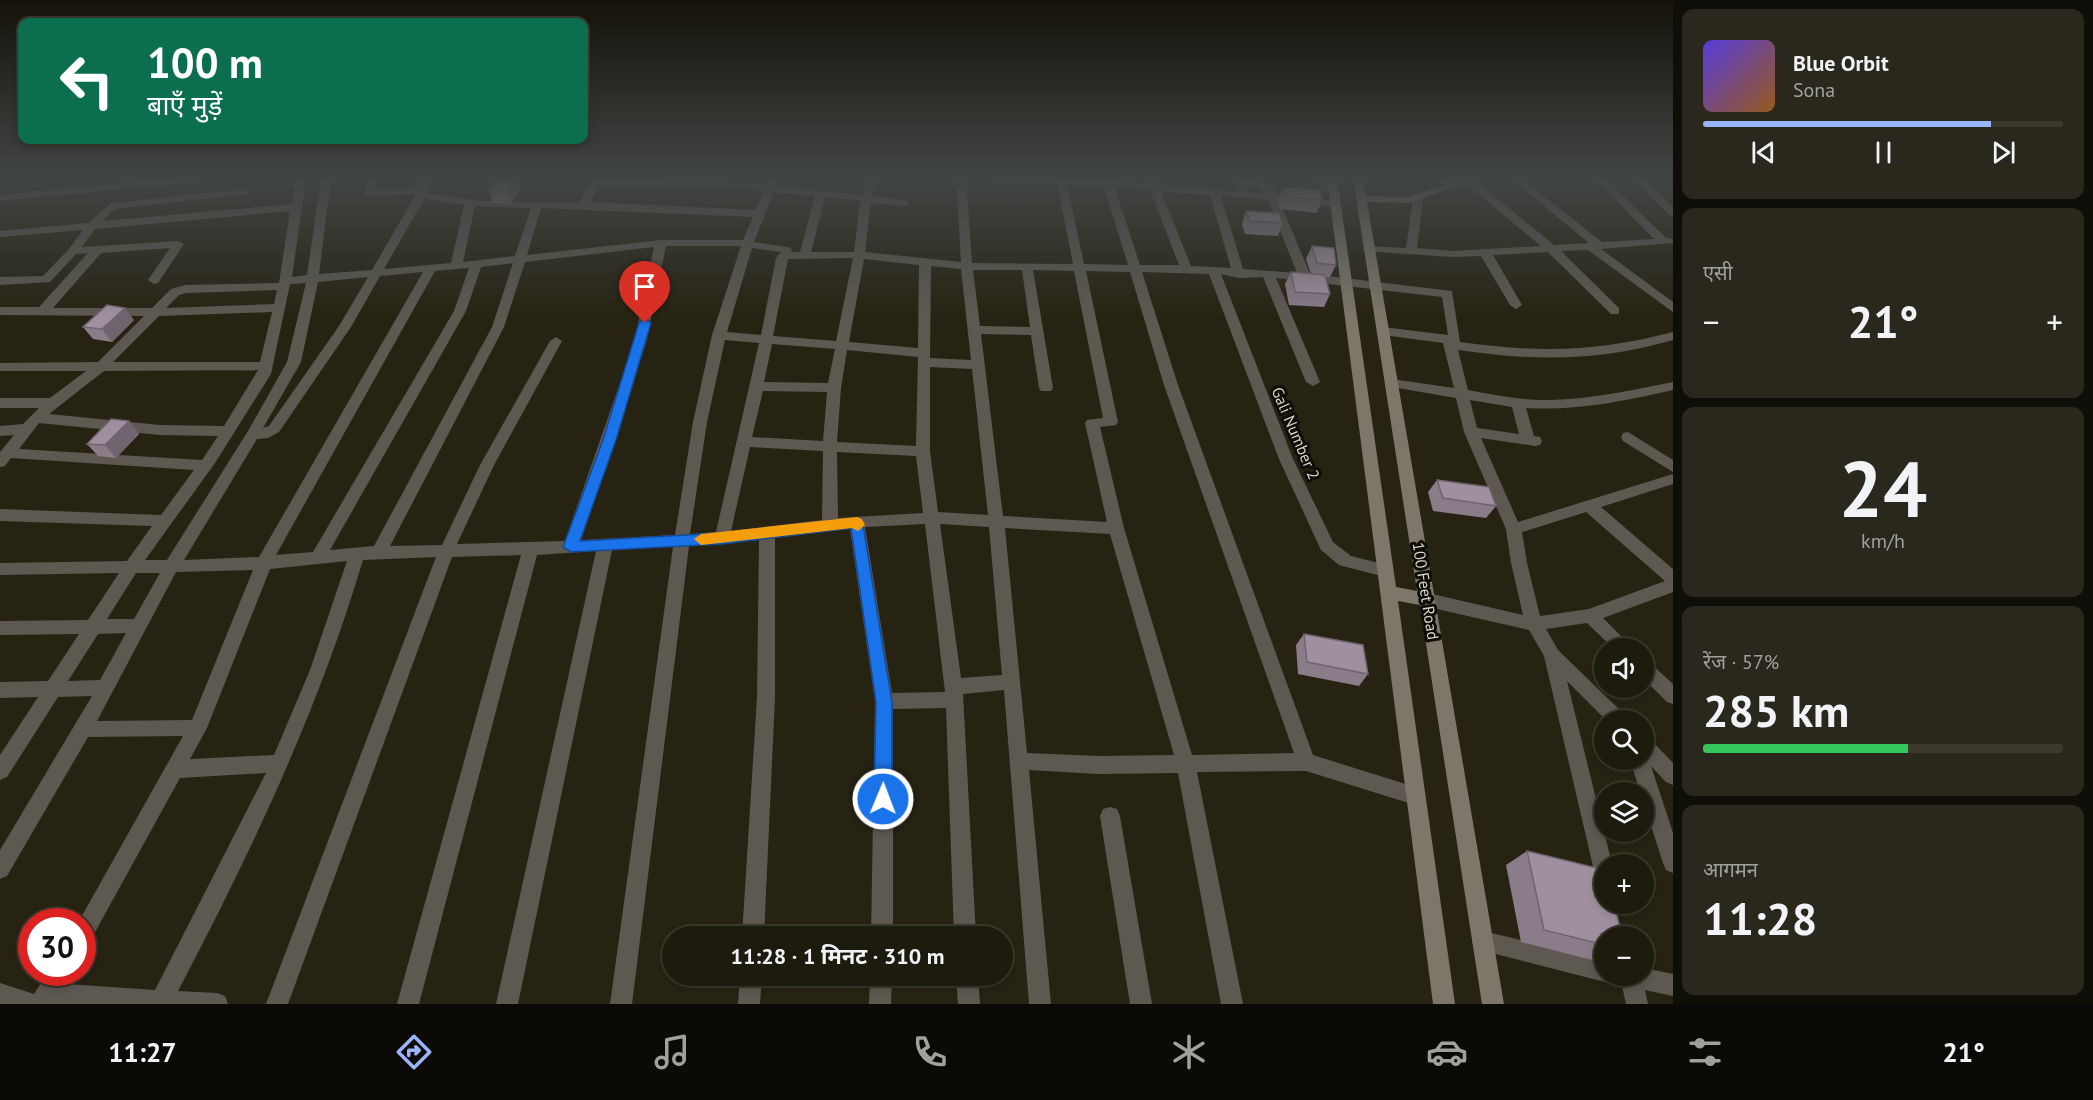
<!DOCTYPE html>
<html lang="hi">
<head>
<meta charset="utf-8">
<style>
  :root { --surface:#1d1a0e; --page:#2a271c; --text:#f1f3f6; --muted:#a0a19e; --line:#3b382e; --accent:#99b5fd }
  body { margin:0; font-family:"PT Sans","Noto Sans Devanagari",sans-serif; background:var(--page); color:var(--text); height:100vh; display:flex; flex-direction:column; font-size:22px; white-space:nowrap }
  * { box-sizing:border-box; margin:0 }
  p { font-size:20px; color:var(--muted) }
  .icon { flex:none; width:33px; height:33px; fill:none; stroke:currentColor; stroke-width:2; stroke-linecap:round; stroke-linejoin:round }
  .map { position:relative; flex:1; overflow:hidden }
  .panel { display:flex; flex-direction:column; gap:9px; padding:9px; background:#100e08; width:420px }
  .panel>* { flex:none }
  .banner { position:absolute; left:18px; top:18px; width:570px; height:126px; border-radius:12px; box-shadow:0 3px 9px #0003,0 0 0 2px var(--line); background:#0b6e4f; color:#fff; overflow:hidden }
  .controls { position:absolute; left:1594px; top:638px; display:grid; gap:12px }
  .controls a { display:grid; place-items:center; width:60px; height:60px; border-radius:50%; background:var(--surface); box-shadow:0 3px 9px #0003,0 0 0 2px var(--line); font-size:30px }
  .speed { position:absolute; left:18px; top:908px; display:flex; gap:12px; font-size:30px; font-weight:700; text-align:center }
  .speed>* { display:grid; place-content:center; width:78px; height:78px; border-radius:50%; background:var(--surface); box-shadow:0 3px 9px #0003,0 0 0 2px var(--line); line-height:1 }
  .speed .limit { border:9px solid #d22; background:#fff; color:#111 }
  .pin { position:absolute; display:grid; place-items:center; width:51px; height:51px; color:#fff; margin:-62px -26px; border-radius:50% 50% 50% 0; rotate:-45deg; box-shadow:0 0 6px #0007 }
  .pin .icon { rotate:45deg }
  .me { position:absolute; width:66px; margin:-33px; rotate:1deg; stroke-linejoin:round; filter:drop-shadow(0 0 4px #0008) }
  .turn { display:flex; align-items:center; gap:21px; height:126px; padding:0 30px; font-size:27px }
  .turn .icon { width:78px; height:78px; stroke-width:2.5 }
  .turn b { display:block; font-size:42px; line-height:51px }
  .big { font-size:45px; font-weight:700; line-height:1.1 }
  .panel .tile { flex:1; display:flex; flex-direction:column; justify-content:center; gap:9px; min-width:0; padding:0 21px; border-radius:12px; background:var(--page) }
  .panel .dial { align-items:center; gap:0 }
  .dial b { font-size:78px; line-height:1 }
  .song { display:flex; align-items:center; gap:18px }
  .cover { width:72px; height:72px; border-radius:9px; background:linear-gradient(135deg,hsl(250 70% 55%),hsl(30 70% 35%)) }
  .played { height:6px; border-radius:3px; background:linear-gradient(90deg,var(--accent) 80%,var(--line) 80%) }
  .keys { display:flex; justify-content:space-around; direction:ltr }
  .heat { display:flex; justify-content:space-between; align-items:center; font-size:33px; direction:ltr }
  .charge { height:9px; border-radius:4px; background:linear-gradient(90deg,#34c759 57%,var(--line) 0) }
  .trip { position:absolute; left:662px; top:926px; width:351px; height:60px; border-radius:30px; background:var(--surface); box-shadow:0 3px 9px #0003,0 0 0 2px var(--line); font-weight:700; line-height:60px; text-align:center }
  .dock { display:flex; height:96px; justify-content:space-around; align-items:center; background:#0c0a06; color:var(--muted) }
  .dock .icon { width:42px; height:42px }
  .dock .active { color:var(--accent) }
  .dock b { font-size:27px; color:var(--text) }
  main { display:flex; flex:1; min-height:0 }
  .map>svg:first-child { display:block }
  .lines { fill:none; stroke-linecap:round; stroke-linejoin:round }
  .street { fill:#5d5951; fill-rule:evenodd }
  .secondary { fill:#7d776b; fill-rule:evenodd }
  .wall { fill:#8a7c89 }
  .shaded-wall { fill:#70656f }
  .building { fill:#a0909f; stroke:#70656f; stroke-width:1.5 }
  .route { fill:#1a73e8; stroke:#114b97; stroke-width:1.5 }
  .slow { fill:#f59e0b }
  .labels { text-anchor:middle; stroke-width:6; stroke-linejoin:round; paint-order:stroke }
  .street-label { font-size:16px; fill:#d8d5cb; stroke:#0e0d06 }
</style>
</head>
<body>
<main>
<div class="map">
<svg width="1673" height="1004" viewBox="0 0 1673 1004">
  <rect width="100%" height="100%" fill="#272313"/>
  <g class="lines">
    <!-- street -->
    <g class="street">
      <polygon points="0,178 17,178 0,182"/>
      <polygon points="174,178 208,178 203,181 0,201 0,195"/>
      <path d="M296 178H306L292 277 307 275 321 178H331L319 274 372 270 416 194 365 195 367 178H377L375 190 418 188 422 178H432L427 193 482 201 576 203 580 201 592 181 596 180 766 184 769 178H779L776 186 862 195 868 178H878L872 196 904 200 909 203 904 206 871 203 865 252 961 262 956 178H966L972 263 1073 264 1057 183 984 181 979 178 1102 180V178H1112L1113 181 1148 184 1147 181 1152 178 1156 179 1159 185 1239 191 1236 183 1237 181H1257L1273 187 1277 195 1336 201 1341 204 1336 207 1280 202 1310 274 1452 291 1460 342C1539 353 1596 352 1673 332V340C1598 362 1534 361 1458 350L1468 390C1495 395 1523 401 1550 400 1591 399 1633 390 1673 382V390C1625 401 1576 411 1526 408L1534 436 1540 437 1542 441 1540 445 1535 446 1481 438 1518 522 1673 474V484L1601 507 1673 569V592L1603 618 1633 648H1613L1587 623 1546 629 1558 650 1624 714 1627 720H1606L1567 681 1612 864H1605V885L1598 882 1595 875 1544 656 1529 630 1428 607 1422 605 1420 600 1422 595 1428 593 1523 615 1511 563 1506 529 1464 432 1456 398 1392 387 1385 383 1392 379 1454 388 1443 343 1383 335 1377 331 1383 327 1448 335 1442 297 1276 278 1320 382 1313 386 1306 382 1263 277 1239 278 1221 274 1293 459 1333 542 1351 556 1391 566 1393 571 1391 576 1385 577 1339 565 1321 550 1279 459 1209 274 1142 272 1178 385 1313 755 1415 787 1422 789 1425 796 1422 803 1415 805 1306 771 1197 772 1243 1004H1221L1178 773 1098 774 1029 770 1051 1004H1029L1004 690 963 694 976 936H954L946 708 893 709V936H871L875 701 850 529 775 538V697L764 936H742L757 697 759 540 689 546 632 1004H610L673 547 612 550 518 1004H496L596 551 537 555 419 1004H397L521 555 452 557 288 1004H266L436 557 363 560C318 711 251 852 178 991L217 993 225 996 228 1004H0V983L34 994 48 972H72L66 984 155 990 266 773 180 778 89 943 82 946V921H79L183 736 88 737 7 876 0 879V850L92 696 58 697 7 777 0 780V755L38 697 0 698V682L48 681 79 634 0 635V621L88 620 119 573 0 575V563L127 561 152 526 0 521V509L161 515 194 470 11 458 5 466 0 467V452L14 435 0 436V426L23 424 39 408H0V398H50L86 371H0V363L98 362 144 316 0 315V307H39L88 253 76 254 50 282 0 285V277L43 276 69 249 83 230 0 237V231L88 223 111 203 244 189 248 190V194L114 209 102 221 292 204ZM1067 184 1104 187 1128 265 1084 264ZM599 186 752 189 764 190 755 210 590 202ZM1248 187H1255L1266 194 1250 192ZM1115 188 1150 190 1179 265H1140ZM1161 191 1210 195 1231 268 1191 266ZM774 192 815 196 800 252H792L791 248 787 247 754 242ZM1221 196 1268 200 1297 273 1243 269ZM825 197 860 201 854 252H811ZM424 199 464 205 451 263 384 269ZM475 206 531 208 515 256 463 262ZM541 208 753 217 743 240H661L527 255ZM290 211 279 283 185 285 171 289 152 308H53L101 253 170 248 148 280 154 284 158 283 184 244 178 241 82 247 95 229ZM666 246H741L712 335 693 422 675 535 581 540 646 343ZM654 247 634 343 565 541 457 544 494 465 562 341 556 337 550 341 480 465 442 545 390 546 504 327 525 262ZM752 248 781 252 776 258 761 335 727 332ZM853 258 836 341 773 336 788 259ZM864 259 919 265 918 348 849 342ZM513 263 492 327 374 546 330 550 466 311 481 267ZM931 266 961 269 971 360 930 358ZM469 268 454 311 313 552 276 555 435 271ZM973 270H1022L1030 327 980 326ZM1033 270 1074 271 1103 418 1087 420 1085 423 1107 522 1003 516 981 334 1031 335 1039 388 1041 391H1051L1053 388ZM1086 271 1130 272 1164 385 1294 753 1192 755 1124 528 1100 427 1116 425 1118 422ZM423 272 259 557 184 560 257 439 268 438 279 432 351 327 380 276ZM368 277 339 326 269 426 263 428 301 362 318 282ZM306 283 287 362 248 431 167 560H145L215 463 271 374 290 284ZM277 290 274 304 166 308 179 295 186 293ZM272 312 260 362H113L159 316ZM725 340 759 343 716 532 690 534 707 422ZM772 344 835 349 828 383 764 382ZM847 350 918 357 916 446 837 442 841 388ZM930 367 972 369 988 515 938 512 930 451ZM258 370 224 426 160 425 49 414 104 371ZM763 391 827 392 823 441 752 437ZM1470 400 1512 407 1519 434 1477 428ZM39 423 160 435 218 436 202 460 19 449ZM750 447 823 451 822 520 731 531ZM837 452 916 456 923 513 838 518ZM1586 512 1665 581 1589 609 1540 616 1527 563 1522 532ZM925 524 945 692 892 693 865 527ZM940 524 989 527 1002 675 961 678ZM1005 528 1110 534 1174 755 1098 756 1027 753ZM347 561 310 670 274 755 190 759 207 728 270 569ZM253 570 192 720 97 721 176 572ZM136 573H160L134 619H107ZM126 633 100 680 68 681 98 634Z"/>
      <polygon points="1307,178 1319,178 1339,192 1330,194"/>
      <polygon points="1433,178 1445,178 1456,186 1447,188"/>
      <polygon points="1465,178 1472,178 1554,245 1589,243 1510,178 1521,178 1602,242 1654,239 1594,178 1605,178 1666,238 1673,239 1673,243 1601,249 1673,302 1673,312 1588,250 1561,251 1619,308 1619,314 1611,314 1548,252 1493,255 1522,305 1516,309 1510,305 1481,256 1452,257 1365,251 1363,249 1369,246 1406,248 1413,198 1418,195 1423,198 1417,248 1452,251 1541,246 1464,182"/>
      <polygon points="1633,178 1644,178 1673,207 1673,216 1669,215"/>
      <polygon points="1628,432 1673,460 1673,472 1623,441 1621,437 1623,433"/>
      <polygon points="1644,660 1650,663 1673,684 1673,704 1667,702 1644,679"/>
      <polygon points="1644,737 1651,740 1673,763 1673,785 1666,782 1651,766 1673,833 1673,873 1666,870 1663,863 1644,804 1644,792 1640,792 1630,759 1644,759"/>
      <polygon points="1110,807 1117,809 1120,816 1152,1004 1130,1004 1100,816 1103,809"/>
      <polygon points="1483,931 1605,960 1605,975 1644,975 1644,968 1673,974 1673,996 1645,990 1648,1004 1626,1004 1622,986 1614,983 1613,979 1605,982 1476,949 1472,942 1476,935"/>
      <polygon points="740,975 762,975 760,1004 738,1004"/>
      <polygon points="870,975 892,975 891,1004 869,1004"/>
      <polygon points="956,975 978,975 980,1004 958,1004"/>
    </g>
    <!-- secondary -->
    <polygon class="secondary" points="1327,178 1337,178 1396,587 1417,591 1353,178 1363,178 1366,196 1408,197 1466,178 1480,178 1409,203 1367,202 1504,1004 1482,1004 1420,605 1398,601 1455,1004 1433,1004"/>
  </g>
  <!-- wall -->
  <g class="wall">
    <polygon points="498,178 517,178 520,189 511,204 493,203 489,190"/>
    <polygon points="1283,187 1322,200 1317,213 1280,209 1278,199"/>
    <polygon points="1246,211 1283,223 1278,236 1245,234 1242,224"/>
    <polygon points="1312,246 1336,265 1330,277 1325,277 1330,294 1324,307 1289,305 1285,284 1291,272 1311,274 1306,259"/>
    <polygon points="134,320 112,342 93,339 83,327"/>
    <polygon points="129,421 139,434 116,458 98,456 87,444"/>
    <polygon points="1437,480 1496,506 1486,518 1433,511 1428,492"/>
    <polygon points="1304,634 1368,674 1359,686 1298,674 1296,645"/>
    <polygon points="1527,851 1605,936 1605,960 1600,962 1521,942 1506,865"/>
  </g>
  <!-- shaded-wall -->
  <g class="shaded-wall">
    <polygon points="516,178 517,178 520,189 511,204 507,191"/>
    <polygon points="125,308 134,320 112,342 102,329"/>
    <polygon points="129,421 139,434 116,458 105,445"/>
  </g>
  <!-- building -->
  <g class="building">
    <polygon points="498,178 516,178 507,191 489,190"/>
    <polygon points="1283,187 1320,190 1322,200 1285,197"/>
    <polygon points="1246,211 1279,213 1283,223 1250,221"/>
    <polygon points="1312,246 1334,248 1336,265 1317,263"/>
    <polygon points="1291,272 1325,275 1330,294 1295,292"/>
    <polygon points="107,305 125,308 102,329 83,327"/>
    <polygon points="111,419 129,421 105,445 87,444"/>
    <polygon points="1437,480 1489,487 1496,506 1443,498"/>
    <polygon points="1304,634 1363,645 1368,674 1307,662"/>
    <polygon points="1527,851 1605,870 1605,903 1614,903 1622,936 1605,936 1605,945 1544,930"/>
  </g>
  <!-- sky -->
  <linearGradient id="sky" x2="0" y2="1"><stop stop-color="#15130a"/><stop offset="0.56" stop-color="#414544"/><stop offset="1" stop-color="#414544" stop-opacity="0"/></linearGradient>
  <rect width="1673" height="318" fill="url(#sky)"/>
  <!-- route -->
  <polygon class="route" points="645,319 651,323 616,440 580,541 722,533 862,519 892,702 892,799 889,805 883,807 877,805 874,799 876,702 851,528 722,544 571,552 563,547 603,440 639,323"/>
  <!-- slow -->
  <polygon class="slow" points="857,517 862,519 865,525 858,531 852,528 701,545 694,539 701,534"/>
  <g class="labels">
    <!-- street labels -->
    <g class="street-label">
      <text transform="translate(1296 433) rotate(67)" y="6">Gali Number 2</text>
      <text transform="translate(1426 591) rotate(81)" y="6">100 Feet Road</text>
    </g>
  </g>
</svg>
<div class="controls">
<a><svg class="icon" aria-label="sound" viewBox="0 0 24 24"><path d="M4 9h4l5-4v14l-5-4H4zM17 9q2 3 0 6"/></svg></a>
<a><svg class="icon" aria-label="search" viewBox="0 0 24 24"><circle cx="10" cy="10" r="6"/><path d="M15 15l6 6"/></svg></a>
<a><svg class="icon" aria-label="layers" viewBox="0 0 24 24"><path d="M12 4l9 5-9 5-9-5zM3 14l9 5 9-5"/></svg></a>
<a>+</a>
<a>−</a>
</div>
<div class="speed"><div class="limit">30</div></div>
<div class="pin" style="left:645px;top:323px;background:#d93025"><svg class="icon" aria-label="arrive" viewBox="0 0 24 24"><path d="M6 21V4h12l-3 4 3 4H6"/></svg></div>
<svg class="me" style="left:883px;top:799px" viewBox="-20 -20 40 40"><circle r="17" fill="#1a73e8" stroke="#fff" stroke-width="3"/><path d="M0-11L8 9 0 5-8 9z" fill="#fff"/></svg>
<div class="trip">11:28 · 1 मिनट · 310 m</div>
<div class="banner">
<div class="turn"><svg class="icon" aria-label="left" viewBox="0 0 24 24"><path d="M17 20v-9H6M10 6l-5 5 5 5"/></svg><div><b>100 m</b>बाएँ मुड़ें</div></div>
</div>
</div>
<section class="panel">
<div class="tile">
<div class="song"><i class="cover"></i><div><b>Blue Orbit</b><p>Sona</p></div></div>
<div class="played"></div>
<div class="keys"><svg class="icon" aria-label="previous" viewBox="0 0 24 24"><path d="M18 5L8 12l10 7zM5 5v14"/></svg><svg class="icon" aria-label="pause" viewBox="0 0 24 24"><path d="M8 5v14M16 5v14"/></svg><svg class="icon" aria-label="next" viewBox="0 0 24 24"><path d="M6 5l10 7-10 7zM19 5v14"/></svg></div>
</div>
<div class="tile"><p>एसी</p>
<div class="heat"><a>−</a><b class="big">21°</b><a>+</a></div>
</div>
<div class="tile dial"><b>24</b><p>km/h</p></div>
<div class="tile"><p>रेंज · 57%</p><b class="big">285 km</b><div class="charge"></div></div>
<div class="tile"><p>आगमन</p><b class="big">11:28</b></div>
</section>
</main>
<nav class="dock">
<b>11:27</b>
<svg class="icon active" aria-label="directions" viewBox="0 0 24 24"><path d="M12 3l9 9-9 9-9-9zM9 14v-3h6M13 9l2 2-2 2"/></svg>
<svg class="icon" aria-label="music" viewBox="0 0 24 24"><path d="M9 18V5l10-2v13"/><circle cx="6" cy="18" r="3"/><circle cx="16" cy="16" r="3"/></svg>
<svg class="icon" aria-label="phone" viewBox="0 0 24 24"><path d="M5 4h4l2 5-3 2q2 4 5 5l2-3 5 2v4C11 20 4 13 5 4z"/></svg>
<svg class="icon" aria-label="climate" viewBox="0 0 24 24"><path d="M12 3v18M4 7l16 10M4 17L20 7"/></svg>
<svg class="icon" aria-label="car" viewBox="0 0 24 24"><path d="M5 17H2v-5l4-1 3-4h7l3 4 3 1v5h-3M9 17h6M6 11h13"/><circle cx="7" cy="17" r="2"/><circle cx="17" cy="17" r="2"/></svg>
<svg class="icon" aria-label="filters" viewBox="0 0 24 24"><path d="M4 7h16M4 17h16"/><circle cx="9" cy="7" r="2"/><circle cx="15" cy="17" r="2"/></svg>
<b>21°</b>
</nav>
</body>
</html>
